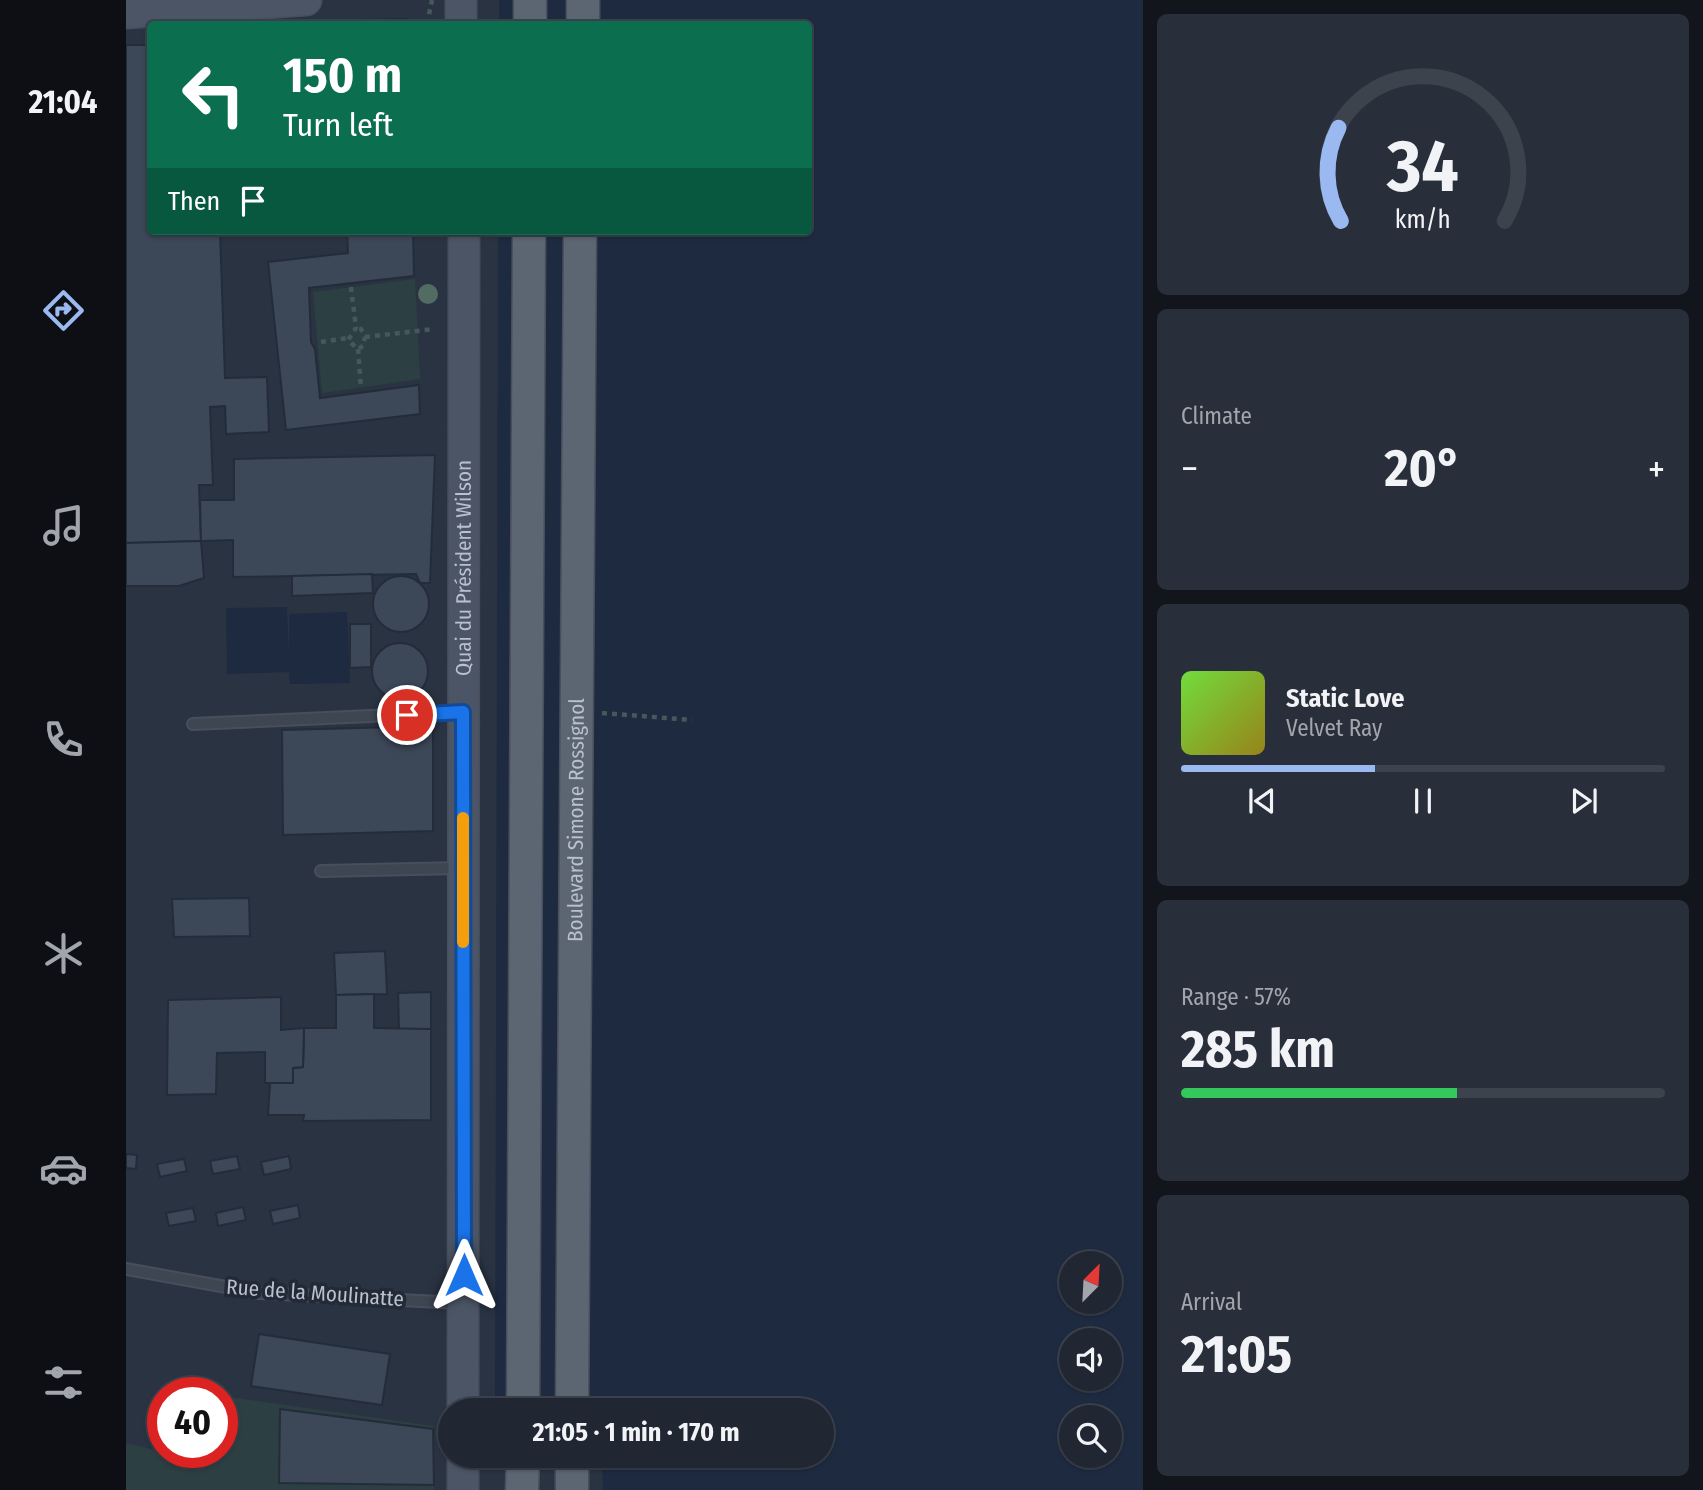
<!DOCTYPE html>
<html lang="en">
<head>
<meta charset="utf-8">
<style>
  :root { --surface:#202632; --page:#282e3a; --text:#f1f3f6; --muted:#a2a5ac; --line:#3d434d; --accent:#9bb9f1 }
  body { margin:0; font-family:"Fira Sans Condensed",sans-serif; background:var(--page); color:var(--text); height:100vh; display:flex; flex-direction:column; font-size:26px; white-space:nowrap }
  * { box-sizing:border-box; margin:0 }
  p { font-size:23px; color:var(--muted) }
  .icon { flex:none; width:38px; height:38px; fill:none; stroke:currentColor; stroke-width:2; stroke-linecap:round; stroke-linejoin:round }
  .map { position:relative; flex:1; overflow:hidden }
  .panel { display:flex; flex-direction:column; gap:14px; padding:14px; background:#12151c; width:560px }
  .panel>* { flex:none }
  .top-card { position:absolute; left:21px; top:21px; width:665px; height:214px; border-radius:7px; box-shadow:0 2px 5px #0004,0 0 0 2px var(--line); background:#0b6e4f; color:#fff; overflow:hidden }
  .needle { width:46px; rotate:24deg }
  .controls { position:absolute; left:933px; top:1251px; display:grid; gap:14px }
  .controls a { display:grid; place-items:center; width:63px; height:63px; border-radius:50%; background:var(--surface); box-shadow:0 2px 5px #0004,0 0 0 2px var(--line); font-size:35px }
  .speed { position:absolute; left:21px; top:1377px; display:flex; gap:14px; font-size:35px; font-weight:700; text-align:center }
  .speed>* { display:grid; place-content:center; width:91px; height:91px; border-radius:50%; background:var(--surface); box-shadow:0 2px 5px #0004,0 0 0 2px var(--line); line-height:1 }
  .speed .limit { border:10px solid #d22; background:#fff; color:#111 }
  .pin { position:absolute; display:grid; place-items:center; width:60px; height:60px; color:#fff; margin:-30px; border:4px solid #fff; border-radius:50%; box-shadow:0 2px 7px #0007 }
  .me { position:absolute; width:77px; margin:-38px; rotate:0deg; stroke-linejoin:round; filter:drop-shadow(0 0 5px #0008) }
  .turn { display:flex; align-items:center; gap:24px; height:147px; padding:0 21px; font-size:32px }
  .turn .icon { width:91px; height:91px; stroke-width:2.5 }
  .turn b { display:block; font-size:49px; line-height:60px }
  .then { display:flex; align-items:center; height:66px; padding:0 21px; background:#0003; gap:14px; font-size:26px }
  .big { font-size:52px; font-weight:700; line-height:1.1 }
  .panel .widget { flex:1; display:flex; flex-direction:column; justify-content:center; gap:10px; min-width:0; padding:0 24px; border-radius:10px; background:var(--page) }
  .panel .dial { align-items:center; gap:0 }
  .dial svg { height:182px; overflow:visible; fill:none; stroke:var(--line); stroke-width:7; stroke-linecap:round; text-anchor:middle }
  .dial text { fill:var(--text); stroke:none }
  .song { display:flex; align-items:center; gap:21px }
  .cover { width:84px; height:84px; border-radius:10px; background:linear-gradient(135deg,hsl(100 70% 55%),hsl(50 70% 35%)) }
  .played { height:7px; border-radius:4px; background:linear-gradient(90deg,var(--accent) 40%,var(--line) 40%) }
  .keys { display:flex; justify-content:space-around; direction:ltr }
  .heat { display:flex; justify-content:space-between; align-items:center; font-size:38px; direction:ltr }
  .charge { height:10px; border-radius:5px; background:linear-gradient(90deg,#34c759 57%,var(--line) 0) }
  .trip { position:absolute; left:312px; top:1398px; width:396px; height:70px; border-radius:35px; background:var(--surface); box-shadow:0 2px 5px #0004,0 0 0 2px var(--line); font-weight:700; line-height:70px; text-align:center }
  main { display:flex; flex:1; min-height:0 }
  .tab-bar { display:flex; flex-direction:column; width:126px; justify-content:space-around; align-items:center; background:#0d0f14; color:var(--muted) }
  .tab-bar .icon { width:49px; height:49px }
  .tab-bar .on { color:var(--accent) }
  .tab-bar b { font-size:32px; color:var(--text) }
  .map>svg:first-child { display:block }
  .green { fill:#2c4043 }
  .water { fill:#1d2a40; fill-rule:evenodd }
  .building { fill:#3c4758; stroke:#242c3a; stroke-width:2 }
  .lines { fill:none; stroke-linecap:round; stroke-linejoin:round }
  .lane-casing { stroke:#484e5c; stroke-width:14 }
  .secondary-casing { stroke:#484e5c; stroke-width:33 }
  .primary-casing { stroke:#484e5c; stroke-width:35 }
  .path { stroke:#45585b; stroke-width:4.5; stroke-dasharray:5 5; stroke-linecap:butt }
  .lane { stroke:#3e4652; stroke-width:10 }
  .secondary { stroke:#4c5565; stroke-width:30 }
  .primary { stroke:#5c6572; stroke-width:32 }
  .tree { fill:#536c63 }
  .route-casing { stroke:#114b97; stroke-width:18 }
  .route { stroke:#1a73e8; stroke-width:12 }
  .slow { stroke:#f59e0b; stroke-width:12 }
  .labels { text-anchor:middle; stroke-width:7; stroke-linejoin:round; paint-order:stroke }
  .street-label { font-size:21px; fill:#bbc1cc; stroke:#222a38 }
</style>
</head>
<body>
<main>
<nav class="tab-bar">
<b>21:04</b>
<svg class="icon on" aria-label="directions" viewBox="0 0 24 24"><path d="M12 3l9 9-9 9-9-9zM9 14v-3h6M13 9l2 2-2 2"/></svg>
<svg class="icon" aria-label="music" viewBox="0 0 24 24"><path d="M9 18V5l10-2v13"/><circle cx="6" cy="18" r="3"/><circle cx="16" cy="16" r="3"/></svg>
<svg class="icon" aria-label="phone" viewBox="0 0 24 24"><path d="M5 4h4l2 5-3 2q2 4 5 5l2-3 5 2v4C11 20 4 13 5 4z"/></svg>
<svg class="icon" aria-label="climate" viewBox="0 0 24 24"><path d="M12 3v18M4 7l16 10M4 17L20 7"/></svg>
<svg class="icon" aria-label="car" viewBox="0 0 24 24"><path d="M5 17H2v-5l4-1 3-4h7l3 4 3 1v5h-3M9 17h6M6 11h13"/><circle cx="7" cy="17" r="2"/><circle cx="17" cy="17" r="2"/></svg>
<svg class="icon" aria-label="filters" viewBox="0 0 24 24"><path d="M4 7h16M4 17h16"/><circle cx="9" cy="7" r="2"/><circle cx="15" cy="17" r="2"/></svg>
</nav>
<div class="map">
<svg width="1017" height="1490" viewBox="0 0 1017 1490">
  <rect width="100%" height="100%" fill="#2a3342"/>
  <!-- green -->
  <g class="green">
    <polygon points="289,279 294,379 196,393 187,292"/>
    <polygon points="96,1396 307,1426 308,1490 0,1490 0,1443 37,1452 96,1452"/>
  </g>
  <!-- water -->
  <g class="water">
    <path d="M373 0H1017V1490H477L476 1463 368 1460V1456H695V1410H369L372 231H682V24H373ZM945 1264H984V1302H945ZM945 1340H984V1379H945ZM945 1418H984V1456H945Z"/>
    <polygon points="161,607 163,659 163,614 221,612 224,683 164,684 163,672 101,674 100,608"/>
  </g>
  <!-- building -->
  <g class="building">
    <polygon points="280,19 281,24 192,24 191,21"/>
    <polygon points="0,45 24,45 24,231 94,231 99,378 141,377 143,432 100,434 99,406 84,407 87,485 73,485 75,541 0,543"/>
    <polygon points="221,231 287,231 288,276 183,288 185,342 189,349 194,398 293,385 294,414 160,430 142,262 222,253"/>
    <polygon points="309,455 304,583 294,583 290,574 107,577 107,540 75,541 74,500 108,500 108,459"/>
    <polygon points="75,541 78,578 53,586 0,586 0,543"/>
    <polygon points="246,574 247,593 166,596 166,576"/>
    <circle cx="275" cy="604" r="28"/>
    <polygon points="224,624 245,624 245,667 224,668"/>
    <circle cx="274" cy="671" r="28"/>
    <polygon points="307,726 307,831 157,835 156,730"/>
    <polygon points="123,898 124,936 48,937 46,899"/>
    <polygon points="259,951 261,994 210,995 208,953"/>
    <polygon points="305,992 305,1029 273,1029 272,993"/>
    <polygon points="248,994 248,1028 305,1029 305,1120 177,1121 178,1115 142,1115 144,1083 167,1083 167,1068 177,1067 178,1028 210,1028 210,995"/>
    <polygon points="155,997 155,1030 178,1028 177,1067 167,1068 167,1083 139,1083 139,1052 91,1053 90,1094 41,1095 42,1000"/>
    <polygon points="0,1154 11,1155 10,1169 0,1168"/>
    <polygon points="111,1156 114,1169 87,1174 84,1161"/>
    <polygon points="163,1156 165,1169 138,1175 135,1162"/>
    <polygon points="58,1159 61,1171 34,1177 31,1164"/>
    <polygon points="172,1205 174,1218 147,1224 144,1211"/>
    <polygon points="117,1207 120,1220 92,1226 90,1213"/>
    <polygon points="67,1208 70,1221 43,1226 40,1213"/>
    <polygon points="133,1334 264,1354 256,1405 125,1386"/>
    <polygon points="154,1409 307,1429 308,1485 153,1483"/>
  </g>
  <g class="lines">
    <defs>
      <g id="lane">
        <polyline points="67,724 334,712"/>
        <polyline points="195,871 334,868"/>
        <polyline points="0,1269 133,1293 334,1303"/>
      </g>
      <g id="secondary">
        <polyline points="0,13 180,0"/>
        <polyline points="335,24 335,0"/>
        <path id="s1" d="M337 1410 338 231"/>
        <polyline points="337,1490 337,1456"/>
      </g>
      <g id="primary">
        <polyline points="404,0 404,24"/>
        <polyline points="457,24 457,0"/>
        <polyline points="397,1410 403,231"/>
        <path id="s2" d="M446 1410 454 231"/>
        <polyline points="396,1490 397,1456"/>
        <polyline points="446,1490 446,1456"/>
      </g>
    </defs>
    <!-- lane casing -->
    <use href="#lane" class="lane-casing"/>
    <!-- secondary casing -->
    <use href="#secondary" class="secondary-casing"/>
    <!-- primary casing -->
    <use href="#primary" class="primary-casing"/>
    <!-- path -->
    <g class="path">
      <polyline points="301,24 306,0"/>
      <polyline points="225,287 230,328 222,340 232,349 237,346 239,337 235,329 230,328"/>
      <polyline points="239,337 308,329"/>
      <polyline points="195,342 222,338"/>
      <polyline points="232,349 235,388"/>
      <polyline points="476,713 566,720"/>
    </g>
    <!-- lane -->
    <use href="#lane" class="lane"/>
    <!-- secondary -->
    <use href="#secondary" class="secondary"/>
    <!-- primary -->
    <use href="#primary" class="primary"/>
  </g>
  <!-- trees -->
  <circle class="tree" cx="302" cy="294" r="10"/>
  <g class="lines">
    <defs>
      <polyline id="route" points="281,715 337,712 338,1275"/>
    </defs>
    <!-- route casing -->
    <use href="#route" class="route-casing"/>
    <!-- route -->
    <use href="#route" class="route"/>
    <!-- slow -->
    <polyline class="slow" points="337,818 337,942"/>
  </g>
  <g class="labels">
    <!-- street labels -->
    <g class="street-label">
      <text dy="7" stroke="none"><textPath href="#s1" startOffset="842">Quai du Président Wilson</textPath></text>
      <text dy="7" stroke="none"><textPath href="#s2" startOffset="590">Boulevard Simone Rossignol</textPath></text>
      <text transform="translate(189 1293) rotate(4)" y="7">Rue de la Moulinatte</text>
    </g>
  </g>
</svg>
<div class="controls">
<a><svg class="needle" viewBox="-14 -14 28 28"><path d="M0-13l5 13h-10z" fill="#e53935"/><path d="M0 13l5-13h-10z" fill="#a2a5ac"/></svg></a>
<a><svg class="icon" aria-label="sound" viewBox="0 0 24 24"><path d="M4 9h4l5-4v14l-5-4H4zM17 9q2 3 0 6"/></svg></a>
<a><svg class="icon" aria-label="search" viewBox="0 0 24 24"><circle cx="10" cy="10" r="6"/><path d="M15 15l6 6"/></svg></a>
</div>
<div class="speed"><div class="limit">40</div></div>
<div class="pin" style="left:281px;top:715px;background:#d93025"><svg class="icon" aria-label="arrive" viewBox="0 0 24 24"><path d="M6 21V4h12l-3 4 3 4H6"/></svg></div>
<svg class="me" style="left:338px;top:1275px" viewBox="-20 -20 40 40"><path d="M0-17L14 15 0 8-14 15z" fill="#1a73e8" stroke="#fff" stroke-width="4"/></svg>
<div class="trip">21:05 · 1 min · 170 m</div>
<div class="top-card">
<div class="turn"><svg class="icon" aria-label="left" viewBox="0 0 24 24"><path d="M17 20v-9H6M10 6l-5 5 5 5"/></svg><div><b>150 m</b>Turn left</div></div>
<div class="then">Then<svg class="icon" aria-label="arrive" viewBox="0 0 24 24"><path d="M6 21V4h12l-3 4 3 4H6"/></svg></div>
</div>
</div>
<section class="panel">
<div class="widget dial"><svg viewBox="0 0 100 80">
<path d="M14 69A42 42 0 1 1 86 69"/>
<path d="M14 69A42 42 0 0 1 13 28" stroke="#9bb9f1"/>
<text x="50" y="56" font-size="32" font-weight="700">34</text>
<text x="50" y="72" font-size="11">km/h</text>
</svg></div>
<div class="widget"><p>Climate</p>
<div class="heat"><a>−</a><b class="big">20°</b><a>+</a></div>
</div>
<div class="widget">
<div class="song"><i class="cover"></i><div><b>Static Love</b><p>Velvet Ray</p></div></div>
<div class="played"></div>
<div class="keys"><svg class="icon" aria-label="previous" viewBox="0 0 24 24"><path d="M18 5L8 12l10 7zM5 5v14"/></svg><svg class="icon" aria-label="pause" viewBox="0 0 24 24"><path d="M8 5v14M16 5v14"/></svg><svg class="icon" aria-label="next" viewBox="0 0 24 24"><path d="M6 5l10 7-10 7zM19 5v14"/></svg></div>
</div>
<div class="widget"><p>Range · 57%</p><b class="big">285 km</b><div class="charge"></div></div>
<div class="widget"><p>Arrival</p><b class="big">21:05</b></div>
</section>
</main>
</body>
</html>
